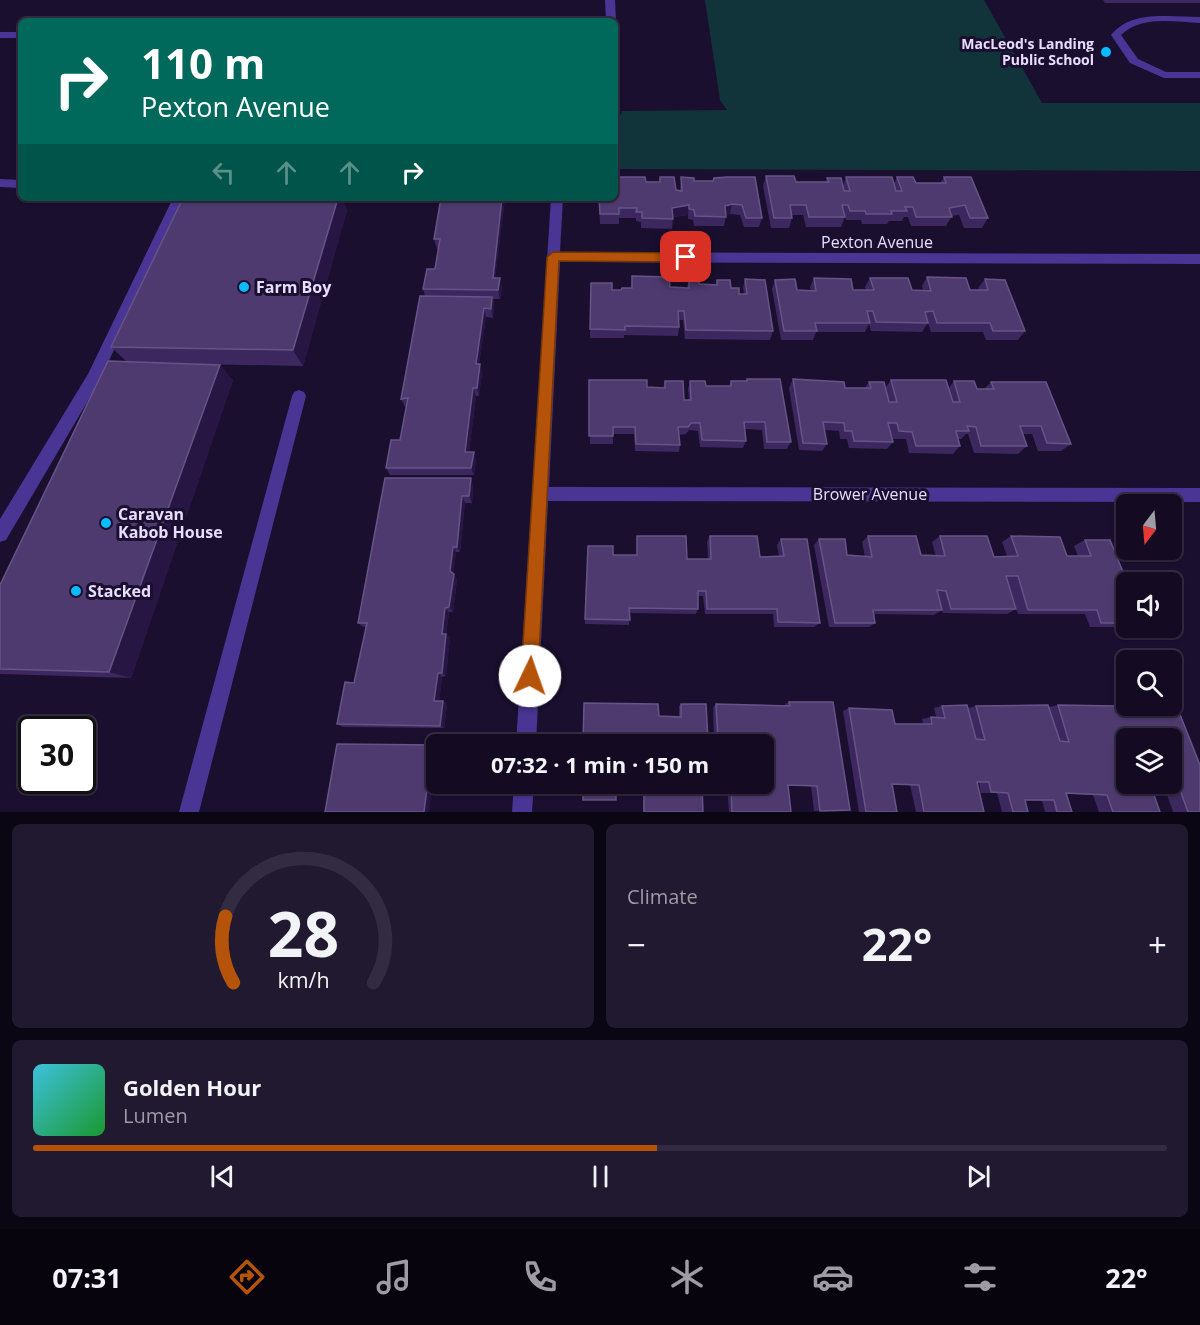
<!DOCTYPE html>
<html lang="en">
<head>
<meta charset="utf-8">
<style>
  :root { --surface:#140b23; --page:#211930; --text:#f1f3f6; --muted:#9d9ba6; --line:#332b41; --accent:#b45309 }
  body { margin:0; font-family:"Open Sans",sans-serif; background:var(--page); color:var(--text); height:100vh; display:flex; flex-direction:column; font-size:22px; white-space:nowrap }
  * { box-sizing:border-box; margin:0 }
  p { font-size:20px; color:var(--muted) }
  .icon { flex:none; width:33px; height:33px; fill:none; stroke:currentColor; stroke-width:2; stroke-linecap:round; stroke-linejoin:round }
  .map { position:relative; height:812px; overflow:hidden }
  .side { display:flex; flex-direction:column; gap:12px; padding:12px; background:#0b0613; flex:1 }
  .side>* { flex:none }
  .guide { position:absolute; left:18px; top:18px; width:600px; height:183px; border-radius:9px; box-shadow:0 2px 4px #0004,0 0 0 2px var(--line); background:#00695c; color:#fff; overflow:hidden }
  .needle { width:39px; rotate:196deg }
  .buttons { position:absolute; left:1116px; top:494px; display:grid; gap:12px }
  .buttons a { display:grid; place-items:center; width:66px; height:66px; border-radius:9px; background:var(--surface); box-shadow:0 2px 4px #0004,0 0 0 2px var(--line); font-size:30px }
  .speed { position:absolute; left:18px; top:716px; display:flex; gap:12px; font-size:30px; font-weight:700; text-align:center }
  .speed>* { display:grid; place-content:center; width:78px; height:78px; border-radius:50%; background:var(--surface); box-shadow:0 2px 4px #0004,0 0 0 2px var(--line); line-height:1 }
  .speed .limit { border:3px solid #111; border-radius:9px; background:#fff; color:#111 }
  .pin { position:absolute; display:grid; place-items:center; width:51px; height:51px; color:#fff; margin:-26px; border-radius:12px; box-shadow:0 3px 9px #0006 }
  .me { position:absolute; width:66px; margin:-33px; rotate:3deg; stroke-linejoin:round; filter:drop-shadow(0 0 4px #0008) }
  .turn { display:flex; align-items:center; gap:21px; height:126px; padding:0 24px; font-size:27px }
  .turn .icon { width:78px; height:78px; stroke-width:2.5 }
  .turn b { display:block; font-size:42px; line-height:51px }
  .lanes { display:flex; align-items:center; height:57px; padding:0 24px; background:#0003; justify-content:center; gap:30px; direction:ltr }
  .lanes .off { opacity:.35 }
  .big { font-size:45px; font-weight:700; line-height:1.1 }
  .side .widget { flex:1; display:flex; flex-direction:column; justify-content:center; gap:9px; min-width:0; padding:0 21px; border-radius:9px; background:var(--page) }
  .side .dial { align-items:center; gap:0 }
  .dial svg { height:156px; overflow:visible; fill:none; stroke:var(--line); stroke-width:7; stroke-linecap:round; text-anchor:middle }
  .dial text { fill:var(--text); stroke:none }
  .song { display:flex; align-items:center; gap:18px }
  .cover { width:72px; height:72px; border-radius:9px; background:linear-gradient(135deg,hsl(190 70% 55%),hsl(130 70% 35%)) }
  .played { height:6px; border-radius:3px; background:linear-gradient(90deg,var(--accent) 55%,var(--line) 55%) }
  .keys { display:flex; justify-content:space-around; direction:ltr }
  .heat { display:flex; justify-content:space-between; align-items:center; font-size:33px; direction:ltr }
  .side .tiles { flex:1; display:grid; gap:12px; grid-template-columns:1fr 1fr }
  .widget:last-child { grid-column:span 2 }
  .trip { position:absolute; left:426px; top:734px; width:348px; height:60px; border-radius:9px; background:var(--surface); box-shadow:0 2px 4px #0004,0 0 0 2px var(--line); font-weight:700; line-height:60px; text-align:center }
  .tabs { display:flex; height:96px; justify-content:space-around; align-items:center; background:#08040e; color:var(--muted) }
  .tabs .icon { width:42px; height:42px }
  .tabs .active { color:var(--accent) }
  .tabs b { font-size:27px; color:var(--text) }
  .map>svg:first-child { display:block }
  .green { fill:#11343a }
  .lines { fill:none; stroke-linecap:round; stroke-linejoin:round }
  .lane { fill:#493593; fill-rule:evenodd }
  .street { fill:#493593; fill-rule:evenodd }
  .wall { fill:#3c275e; fill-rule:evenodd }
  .shaded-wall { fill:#271544 }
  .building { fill:#4e3a6f; stroke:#665486; stroke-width:1.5 }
  .route { fill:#b45309; stroke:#753606; stroke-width:1.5 }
  .poi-dot { fill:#09bbff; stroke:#1a0f2f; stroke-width:2 }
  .labels { text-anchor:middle; stroke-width:6; stroke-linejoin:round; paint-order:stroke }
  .far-poi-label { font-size:14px; font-weight:bold; fill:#e7ddff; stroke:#1a0f2f; text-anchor:end }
  .street-label { font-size:16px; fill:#e7ddff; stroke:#1a0f2f }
  .poi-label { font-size:16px; font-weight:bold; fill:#e7ddff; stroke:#1a0f2f; text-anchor:start }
</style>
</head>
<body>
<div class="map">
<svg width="1200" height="812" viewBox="0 0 1200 812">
  <rect width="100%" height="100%" fill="#1a0f2f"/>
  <!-- green -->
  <polygon class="green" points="705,0 984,0 1042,103 1200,103 1200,171 615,169 615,126 622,111 727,110 720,100"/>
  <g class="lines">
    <!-- lane -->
    <g class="lane">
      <path d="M1166 16 1200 17V23C1174 22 1142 15 1121 35L1138 59 1166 72H1200V78H1164L1130 63 1111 35C1125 18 1145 16 1166 16Z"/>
      <polygon points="0,179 21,180 21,188 0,187"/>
      <polygon points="173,198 185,198 99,382 6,540 0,542 0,519 88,374"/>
      <polygon points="299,390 304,392 306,396 199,812 179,812 292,396 294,392"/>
    </g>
    <!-- street -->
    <g class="street">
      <polygon points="605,0 615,0 616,21 615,22 606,21"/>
      <rect x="0" y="32" width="21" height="6"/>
      <polygon points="551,198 563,198 560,252 1200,254 1200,264 560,262 549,487 1200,488 1200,502 548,501 536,744 516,744"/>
      <polygon points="514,783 534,783 532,812 512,812"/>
    </g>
  </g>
  <!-- wall -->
  <g class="wall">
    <polygon points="1103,0 1200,0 1200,3 1105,3"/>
    <polygon points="766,176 796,182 826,182 827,178 843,185 846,177 894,184 897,177 916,183 940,183 944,177 988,218 982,228 964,228 959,215 952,216 946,226 911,226 908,217 904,217 902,221 889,221 887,224 862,224 861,220 846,220 845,216 845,217 841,227 806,227 803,215 791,215 792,218 789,228 771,228 763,186"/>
    <polygon points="660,177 676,190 680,191 681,177 694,181 713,181 762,218 759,227 744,227 740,215 730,214 726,215 724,226 694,226 693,220 688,219 688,215 673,217 672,229 641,228 641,222 636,221 636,218 619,218 619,224 600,224 599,198 646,182 659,182"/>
    <polygon points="441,198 505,198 495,278 502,287 500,299 493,299 494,306 493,318 486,317 479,364 482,372 479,396 476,396 469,452 476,460 474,475 390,475 386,468 400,440 407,406 405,407 401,399 425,296 423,289 435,269 438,249 437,249 434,239"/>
    <polygon points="347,210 303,366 192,364 233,380 131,678 0,674 0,585 127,362 111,347"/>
    <polygon points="632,276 670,287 687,288 689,279 699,284 716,285 717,280 739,294 744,294 743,288 745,279 773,331 770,340 685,339 683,320 679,320 679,327 678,336 624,335 624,338 590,338 590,329 612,290 621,290 631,288"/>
    <polygon points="927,277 970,290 979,290 978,288 985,279 1025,331 1018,340 986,340 983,332 931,332 928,323 922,332 871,331 869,324 865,332 816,332 813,340 781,340 772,289 775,280 797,290 811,291 810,287 814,278 853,290 866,290 865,287 870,278 912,290 923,290 922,286"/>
    <polygon points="747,379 791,442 787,449 764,449 762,430 745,429 746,441 743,448 700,447 698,431 689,430 686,434 679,435 680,445 679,452 635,451 634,434 613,434 613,444 590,444 589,380 647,387 663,388 665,381 684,400 689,400 688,389 690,381 706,386 729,386 731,381 746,381"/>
    <polygon points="793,379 845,388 865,388 869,382 886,387 891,380 949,388 954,381 977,389 984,389 991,382 1071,444 1061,451 1038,451 1032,434 1023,434 1027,446 1018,454 974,453 968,434 966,434 961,439 958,439 960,446 953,454 909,453 906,439 893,439 891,431 893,442 887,449 849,448 847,439 840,439 839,431 825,430 827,444 822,451 799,450 789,388"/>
    <polygon points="385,478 473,485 472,503 465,503 460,552 456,552 453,573 457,579 453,612 449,612 446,634 450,638 446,676 442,677 439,701 443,701 447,704 444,728 343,727 337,724 354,683 366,627 363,627 358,623"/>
    <polygon points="637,536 687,559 708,559 707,542 710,536 760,557 779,556 777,545 781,539 820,623 814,627 774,627 773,614 705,614 703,596 698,596 698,609 696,614 630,613 629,625 585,624 585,619 613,555 637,555"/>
    <polygon points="868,536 921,555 936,556 932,542 940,536 994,557 1007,556 1002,542 1011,536 1067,556 1078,556 1074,546 1085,540 1126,582 1126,627 1132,627 1090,627 1085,614 1018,614 1008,581 1016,609 1007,614 943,613 942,610 934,615 874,614 875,623 869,627 829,627 814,545 819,539 847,555 865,557 862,542"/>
    <polygon points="789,702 850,810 814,811 811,786 788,786 791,812 729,812 727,785 702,785 703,812 643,812 643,785 616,786 583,744 659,716 679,717 679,706 681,704 708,740 714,740 713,707 716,704 785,706 785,704"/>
    <path d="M1058 705 1177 707 1200 812H1173L1166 792 1153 793 1160 812H1099L1093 795 1067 794 1072 812H1045L1042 801 1025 800 1028 812H1002L997 793H981L979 783H977L984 812H916L910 785H892L897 812H859L843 711 849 708 895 724H923L922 719 931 717H936L934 708 942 706 968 708 976 706 1049 707ZM1172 738V783H1126Z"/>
  </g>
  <!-- shaded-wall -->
  <g class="shaded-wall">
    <polygon points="333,198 342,198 347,210 303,366 293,350"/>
    <polygon points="502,198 505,198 494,287 493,278"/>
    <polygon points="732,204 730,214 723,216 725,206"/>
    <polygon points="689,205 688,215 671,217 672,208"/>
    <polygon points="500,278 502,287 500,299 498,290"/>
    <polygon points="492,297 494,306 493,318 491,309"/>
    <polygon points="484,308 486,317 478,372 476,364"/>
    <polygon points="480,364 482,372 479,396 477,388"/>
    <polygon points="220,365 233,380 131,678 109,672"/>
    <polygon points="473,388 476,396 468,459 465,452"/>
    <polygon points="474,452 476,460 474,475 471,468"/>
    <polygon points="471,478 473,485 472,503 469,496"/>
    <polygon points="462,496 465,503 460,552 457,547"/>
    <polygon points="453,547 456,552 453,577 450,571"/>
    <polygon points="454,574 457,579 453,612 449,607"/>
    <polygon points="445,608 449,612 445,638 442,634"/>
    <polygon points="446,634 450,638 446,676 442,673"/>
    <polygon points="438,673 442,677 439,703 434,701"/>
    <polygon points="443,701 447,704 444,728 440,726"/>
    <polygon points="429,773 434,774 429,812 424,812"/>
  </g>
  <!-- building -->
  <g class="building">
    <polygon points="766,176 794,176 796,182 829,182 827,178 841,178 844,191 850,191 846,177 892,177 896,191 902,191 897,177 913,177 916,183 946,183 944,177 971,177 988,218 970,218 965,205 949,208 952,217 916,217 913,207 905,207 907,211 891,211 892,214 866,214 865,211 850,211 848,205 842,205 845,217 809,217 806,205 790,205 792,218 774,218"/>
    <polygon points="615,177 645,177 646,182 660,182 660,177 674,177 676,190 682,191 681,177 694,178 694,181 713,181 714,178 727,177 755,177 762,218 746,218 742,205 732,204 725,206 726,217 695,216 694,210 689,209 689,205 672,208 673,219 642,218 642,212 636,212 637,208 619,208 619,214 600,214 599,198 615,198"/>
    <polygon points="183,198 338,198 293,350 111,347"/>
    <polygon points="441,198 502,198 493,278 500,278 498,290 423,289 427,269 435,269 440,239 434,239"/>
    <polygon points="632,276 669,277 670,287 689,288 689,279 699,280 699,284 717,285 717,280 730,280 731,288 739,288 739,294 747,294 745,279 765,280 773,331 686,330 684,311 678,311 679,327 625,326 625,330 590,329 591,283 612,283 612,290 621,290 622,288 632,288"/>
    <polygon points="927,277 966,278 970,290 988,290 985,279 1005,280 1025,331 993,331 990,323 937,323 933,311 925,312 928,323 876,322 873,311 867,311 870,323 815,323 817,331 784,331 775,280 795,279 797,290 816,291 814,278 851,279 853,290 874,290 870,278 908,278 912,290 931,291"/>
    <polygon points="420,296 492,297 491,309 484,308 476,364 480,364 477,388 473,388 465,452 474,452 471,468 386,468 391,440 400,440 408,398 401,399"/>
    <polygon points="108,361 220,365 109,672 0,669 0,585"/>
    <polygon points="747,379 780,379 791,442 767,442 765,422 744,422 746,441 702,440 700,423 691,423 688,427 678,427 680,445 636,444 635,427 613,427 613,436 589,436 589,380 647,380 647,387 665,388 665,381 683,381 684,400 691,400 690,381 705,381 706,386 731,386 731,381 747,381"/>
    <polygon points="793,379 844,382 845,388 871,388 869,382 884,382 889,402 897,402 891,380 946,380 953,402 960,402 954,381 974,381 977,389 994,389 991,382 1046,382 1071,444 1047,443 1041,426 1020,426 1027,446 981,446 976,427 967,426 969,431 956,431 960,446 916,446 912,432 899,431 897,423 888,423 893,442 854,441 852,431 845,431 844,423 823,422 827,444 803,443"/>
    <polygon points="385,478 471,478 469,496 462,496 457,547 453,547 450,571 454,574 449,607 445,608 442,634 446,634 442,673 438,673 434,701 443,701 440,726 337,724 345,682 354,683 367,623 358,623"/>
    <polygon points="637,536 686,536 687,559 711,559 710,536 757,536 760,557 784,556 781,539 807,539 820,623 778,622 777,609 707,609 706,591 698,591 698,609 629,608 630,620 585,619 588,546 613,546 613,555 637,555"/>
    <polygon points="868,536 916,536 921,555 945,556 940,536 987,536 994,557 1018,556 1011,536 1060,537 1067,556 1091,556 1085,540 1110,540 1127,582 1126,623 1101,623 1097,610 1028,610 1018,576 1006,576 1016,609 951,609 946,591 937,590 942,610 873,610 875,623 835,623 819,539 845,539 847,555 872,557"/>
    <polygon points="789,702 833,702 850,810 820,811 817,786 788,785 791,812 732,812 731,784 702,784 703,812 644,812 644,784 616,785 616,800 583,800 583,783 764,783 764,744 583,744 584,703 658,704 659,716 681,717 681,704 706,704 708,740 718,740 716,704 790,706"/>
    <polygon points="967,705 976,739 985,740 976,706 1048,705 1060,741 1069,742 1058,705 1177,707 1200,765 1200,812 1188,812 1176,779 1172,779 1172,738 1126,738 1126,783 1166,783 1170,792 1153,792 1160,812 1113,812 1107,795 1066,793 1072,812 1057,812 1054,800 1025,800 1028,812 1013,812 1008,793 991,792 989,782 977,782 984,812 924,812 919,785 892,784 897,812 866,812 849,708 892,710 895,724 932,724 931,717 945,718 942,706"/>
    <polygon points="337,744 436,745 436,773 429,773 424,812 325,812"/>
  </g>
  <!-- route -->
  <polygon class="route" points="553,252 686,253 692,257 686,262 559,261 538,676 535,682 530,684 524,682 521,676 547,257"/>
  <!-- markers -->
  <g class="poi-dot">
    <circle cx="1106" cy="52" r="6"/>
    <circle cx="244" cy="287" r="6"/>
    <circle cx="106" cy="523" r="6"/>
    <circle cx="76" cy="591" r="6"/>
  </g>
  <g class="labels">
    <!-- far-poi labels -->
    <g class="far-poi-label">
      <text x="1094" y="49">MacLeod's Landing<tspan x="1094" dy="16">Public School</tspan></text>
    </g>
    <!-- street labels -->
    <g class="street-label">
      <text x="877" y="248">Pexton Avenue</text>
      <text x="870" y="500">Brower Avenue</text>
    </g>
    <!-- poi labels -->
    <g class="poi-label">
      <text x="256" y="293">Farm Boy</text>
      <text x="118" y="520">Caravan<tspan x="118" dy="18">Kabob House</tspan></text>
      <text x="88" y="597">Stacked</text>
    </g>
  </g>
</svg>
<div class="buttons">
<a><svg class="needle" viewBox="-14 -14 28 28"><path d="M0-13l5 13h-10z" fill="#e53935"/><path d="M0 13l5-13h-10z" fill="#9d9ba6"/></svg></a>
<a><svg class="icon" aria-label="sound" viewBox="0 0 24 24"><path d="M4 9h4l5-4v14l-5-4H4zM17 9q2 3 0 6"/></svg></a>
<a><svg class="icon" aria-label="search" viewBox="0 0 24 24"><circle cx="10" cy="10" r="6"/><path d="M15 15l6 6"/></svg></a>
<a><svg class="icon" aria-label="layers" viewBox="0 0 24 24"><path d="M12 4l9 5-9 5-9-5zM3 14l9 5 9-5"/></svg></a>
</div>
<div class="speed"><div class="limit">30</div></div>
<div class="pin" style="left:686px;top:257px;background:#d93025"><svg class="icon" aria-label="arrive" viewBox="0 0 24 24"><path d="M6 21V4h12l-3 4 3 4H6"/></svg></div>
<svg class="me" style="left:530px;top:676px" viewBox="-20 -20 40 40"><circle r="19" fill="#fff"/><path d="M0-13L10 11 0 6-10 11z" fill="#b45309"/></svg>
<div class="trip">07:32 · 1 min · 150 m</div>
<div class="guide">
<div class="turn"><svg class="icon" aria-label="right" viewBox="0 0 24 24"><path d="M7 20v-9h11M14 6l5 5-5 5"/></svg><div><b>110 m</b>Pexton Avenue</div></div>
<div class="lanes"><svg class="icon off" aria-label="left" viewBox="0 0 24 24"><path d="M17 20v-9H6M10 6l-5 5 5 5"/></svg><svg class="icon off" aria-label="ahead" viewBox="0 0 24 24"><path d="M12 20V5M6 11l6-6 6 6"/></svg><svg class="icon off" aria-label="ahead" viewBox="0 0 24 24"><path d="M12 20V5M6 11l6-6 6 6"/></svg><svg class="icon" aria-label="right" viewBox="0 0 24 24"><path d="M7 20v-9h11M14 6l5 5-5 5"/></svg></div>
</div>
</div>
<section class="side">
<div class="tiles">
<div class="widget dial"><svg viewBox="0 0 100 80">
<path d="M14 69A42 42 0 1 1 86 69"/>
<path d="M14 69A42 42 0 0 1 10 35" stroke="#b45309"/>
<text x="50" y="56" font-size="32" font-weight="700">28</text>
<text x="50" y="72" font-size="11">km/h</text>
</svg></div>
<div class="widget"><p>Climate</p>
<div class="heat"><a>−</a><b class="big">22°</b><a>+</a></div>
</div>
<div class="widget">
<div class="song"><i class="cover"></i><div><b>Golden Hour</b><p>Lumen</p></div></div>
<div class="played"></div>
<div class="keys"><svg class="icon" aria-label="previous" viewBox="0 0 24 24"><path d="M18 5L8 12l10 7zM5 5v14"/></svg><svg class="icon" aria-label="pause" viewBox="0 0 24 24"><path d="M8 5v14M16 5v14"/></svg><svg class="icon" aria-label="next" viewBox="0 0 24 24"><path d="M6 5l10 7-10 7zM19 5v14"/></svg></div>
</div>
</div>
</section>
<nav class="tabs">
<b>07:31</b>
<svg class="icon active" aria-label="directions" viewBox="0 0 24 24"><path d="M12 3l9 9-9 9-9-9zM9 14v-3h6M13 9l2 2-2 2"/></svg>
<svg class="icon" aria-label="music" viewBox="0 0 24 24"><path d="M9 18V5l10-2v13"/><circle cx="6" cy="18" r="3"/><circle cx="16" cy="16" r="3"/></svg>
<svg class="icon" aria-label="phone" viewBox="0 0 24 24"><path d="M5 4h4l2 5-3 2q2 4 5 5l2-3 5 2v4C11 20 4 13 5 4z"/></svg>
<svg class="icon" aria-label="climate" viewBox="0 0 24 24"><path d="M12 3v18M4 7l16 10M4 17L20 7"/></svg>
<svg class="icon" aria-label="car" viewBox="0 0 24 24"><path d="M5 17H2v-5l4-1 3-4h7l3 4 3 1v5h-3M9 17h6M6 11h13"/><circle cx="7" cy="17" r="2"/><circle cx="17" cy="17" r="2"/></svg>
<svg class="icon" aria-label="filters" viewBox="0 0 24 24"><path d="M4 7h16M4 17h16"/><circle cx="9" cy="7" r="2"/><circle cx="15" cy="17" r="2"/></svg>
<b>22°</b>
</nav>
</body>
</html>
